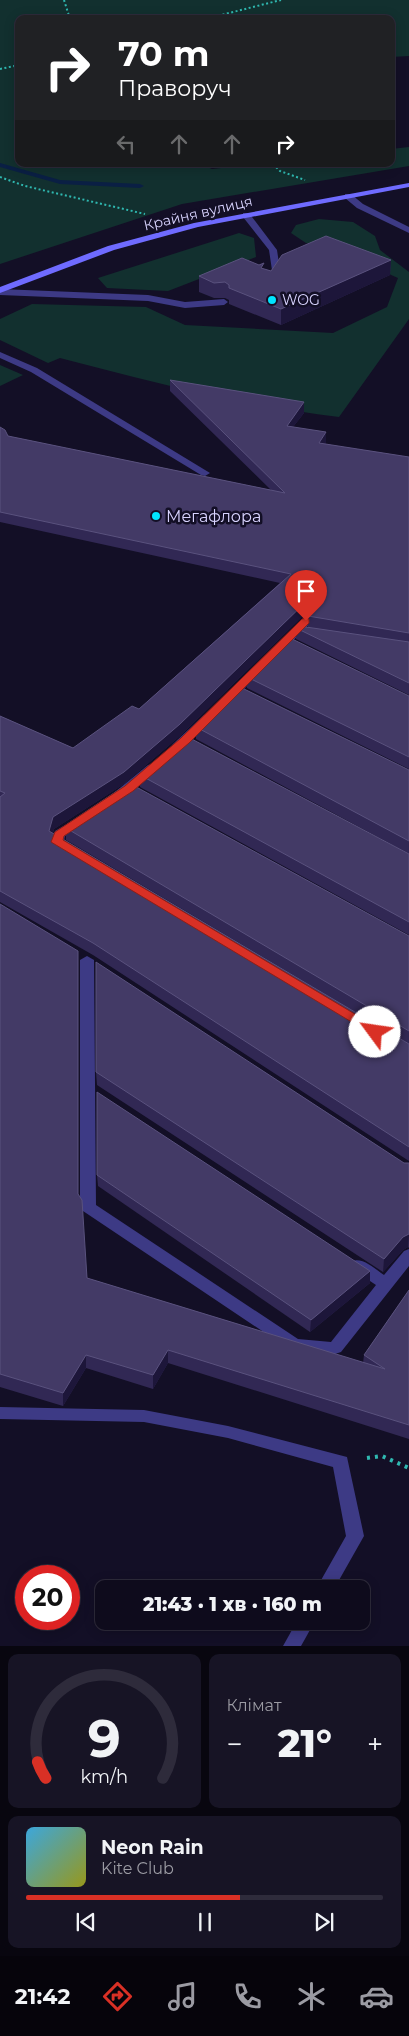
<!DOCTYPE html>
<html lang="uk">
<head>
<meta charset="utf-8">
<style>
  :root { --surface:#0e0b1c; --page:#171425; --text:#f1f3f6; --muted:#9b9ba3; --line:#2e2b3b; --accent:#d93025 }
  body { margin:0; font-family:Montserrat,sans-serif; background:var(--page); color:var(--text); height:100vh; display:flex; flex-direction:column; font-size:19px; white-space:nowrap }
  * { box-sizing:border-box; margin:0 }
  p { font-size:16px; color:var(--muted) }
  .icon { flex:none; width:28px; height:28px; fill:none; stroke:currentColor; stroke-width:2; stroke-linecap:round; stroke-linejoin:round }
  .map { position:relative; height:1646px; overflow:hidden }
  .details { display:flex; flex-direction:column; gap:8px; padding:8px; background:#08060f; flex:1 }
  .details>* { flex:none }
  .top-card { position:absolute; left:15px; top:15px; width:380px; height:152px; border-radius:10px; box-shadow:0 2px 12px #0003,0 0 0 1px var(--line); background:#202124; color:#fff; overflow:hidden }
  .speed { position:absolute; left:15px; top:1565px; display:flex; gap:10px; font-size:25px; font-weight:700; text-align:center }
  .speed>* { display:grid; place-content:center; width:65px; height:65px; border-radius:50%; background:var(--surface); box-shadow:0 2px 12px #0003,0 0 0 1px var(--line); line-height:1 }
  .speed .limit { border:8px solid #d22; background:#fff; color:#111 }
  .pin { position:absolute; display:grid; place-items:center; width:42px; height:42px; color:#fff; margin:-51px -21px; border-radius:50% 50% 50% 0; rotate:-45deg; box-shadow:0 0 5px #0007 }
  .pin .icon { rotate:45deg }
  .me { position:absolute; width:55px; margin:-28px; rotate:301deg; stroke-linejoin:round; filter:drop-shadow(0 0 4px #0008) }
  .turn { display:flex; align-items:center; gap:18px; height:105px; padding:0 20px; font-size:22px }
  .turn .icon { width:65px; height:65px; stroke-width:2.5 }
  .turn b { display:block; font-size:35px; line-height:42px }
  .lanes { display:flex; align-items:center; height:48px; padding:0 20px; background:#0003; justify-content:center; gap:25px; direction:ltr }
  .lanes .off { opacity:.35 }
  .big { font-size:38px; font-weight:800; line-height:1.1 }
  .details .card { flex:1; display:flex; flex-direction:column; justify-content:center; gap:8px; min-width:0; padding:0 18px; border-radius:10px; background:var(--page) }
  .details .dial { align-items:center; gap:0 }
  .dial svg { height:130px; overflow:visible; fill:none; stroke:var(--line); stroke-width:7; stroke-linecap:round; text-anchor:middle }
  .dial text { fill:var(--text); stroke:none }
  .song { display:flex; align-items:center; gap:15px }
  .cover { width:60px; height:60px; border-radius:8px; background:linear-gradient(135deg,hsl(200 70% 55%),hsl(60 70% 35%)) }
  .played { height:5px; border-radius:2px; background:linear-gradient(90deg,var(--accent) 60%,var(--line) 60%) }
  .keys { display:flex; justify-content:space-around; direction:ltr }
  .heat { display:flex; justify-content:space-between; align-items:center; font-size:28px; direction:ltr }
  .details .tiles { flex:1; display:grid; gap:8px; grid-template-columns:1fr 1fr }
  .card:last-child { grid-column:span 2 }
  .trip { position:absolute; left:95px; top:1580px; width:275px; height:50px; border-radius:10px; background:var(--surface); box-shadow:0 2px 12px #0003,0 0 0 1px var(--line); font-weight:800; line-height:50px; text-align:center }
  .menu { display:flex; height:80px; justify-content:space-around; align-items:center; background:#06040b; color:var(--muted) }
  .menu .icon { width:35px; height:35px }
  .menu .active { color:var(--accent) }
  .menu b { font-size:22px; color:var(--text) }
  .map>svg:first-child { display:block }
  .green { fill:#12302f }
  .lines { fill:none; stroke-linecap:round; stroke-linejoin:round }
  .stream { fill:#0a1f44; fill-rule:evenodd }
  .path-far1 { stroke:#2fb8b0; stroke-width:2; stroke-dasharray:2 2.5; stroke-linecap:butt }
  .path { stroke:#2fb8b0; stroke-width:4; stroke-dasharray:3 5; stroke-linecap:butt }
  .lane { fill:#3d3a85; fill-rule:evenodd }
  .street { fill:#3d3a85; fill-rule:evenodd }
  .secondary { fill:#6f6bff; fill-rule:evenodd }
  .wall { fill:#312854 }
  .shaded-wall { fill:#1d163a }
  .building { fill:#433a66; stroke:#5a527e }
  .route { fill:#d93025; stroke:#8d1f18 }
  .poi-dot { fill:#00e5ff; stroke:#130f26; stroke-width:2 }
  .labels { text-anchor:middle; stroke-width:5; stroke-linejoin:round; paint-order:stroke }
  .far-street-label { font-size:14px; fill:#d9d4ff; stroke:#130f26 }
  .far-poi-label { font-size:14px; fill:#d9d4ff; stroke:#130f26; text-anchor:start }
  .poi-label { font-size:16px; fill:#d9d4ff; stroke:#130f26; text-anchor:start }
</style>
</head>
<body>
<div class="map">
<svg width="409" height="1646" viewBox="0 0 409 1646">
  <rect width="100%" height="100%" fill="#130f26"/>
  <!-- green -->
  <g class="green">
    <polygon points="0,0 409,0 409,56 391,57 391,19 19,19 19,164 200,164 212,169 259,164 391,164 391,149 409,147 409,166 182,204 0,264"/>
    <path d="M319 219 353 222 375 236 380 250 409 272V319L339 417C245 406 151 382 60 358L48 363 0 340V319L32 304 146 307 185 325 333 333 387 307 398 278 330 248 306 243 291 233 296 225Z"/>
    <polygon points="239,233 254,238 256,257 168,291 107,288 98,278"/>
    <polygon points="0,365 23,375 0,386"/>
  </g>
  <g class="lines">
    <!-- stream -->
    <polygon class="stream" points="0,163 60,180 140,184 144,186 140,188 60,184 0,167"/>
    <!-- path-far1 -->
    <g class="path-far1">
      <polyline points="64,0 70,19"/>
      <polyline points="205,19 281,0"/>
      <polyline points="0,69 19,65"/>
      <polyline points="273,164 280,171 305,180"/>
      <polyline points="0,177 25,186 145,214"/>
    </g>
    <!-- path -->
    <polyline class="path" points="367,1458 382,1456 409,1468"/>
    <!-- lane -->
    <g class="lane">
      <polygon points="345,194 351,194 363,204 409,227 409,233 357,208 345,198"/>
      <polygon points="243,213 249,213 277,250 280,270 273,281 266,279 272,270 269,250 243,217"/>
      <polygon points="0,289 148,295 185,302 224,299 228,302 224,305 185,308 148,301 0,295"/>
      <polygon points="0,352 37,368 210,473 205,476 201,475 31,372 0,358"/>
      <polygon points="316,608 322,611 320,613 282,652 274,652 272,650 274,648 312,609"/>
      <polygon points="258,666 262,667 264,669 234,699 226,699 224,697 254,667"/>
      <polygon points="208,714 214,718 212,721 181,750 173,750 171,747 173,744 204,715"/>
      <polygon points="152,764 156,765 158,768 156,771 123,798 115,798 113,795 115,792 148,765"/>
      <path d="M79 817 85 821 83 824 65 836 64 841 72 847 70 850C63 851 55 848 51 842L55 831Z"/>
      <path d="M87 956 94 960 96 1205 298 1339 331 1342 376 1285 352 1269 349 1265 352 1261C363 1257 375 1269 384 1275L404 1251 409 1249V1266L341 1352 335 1354 289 1349 83 1211 80 1207V960Z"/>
    </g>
    <!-- street -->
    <g class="street">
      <polygon points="0,1407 144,1410 228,1426 347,1457 364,1536 334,1589 316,1589 346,1536 333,1467 228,1438 144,1422 0,1419"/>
      <polygon points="297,1621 315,1621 301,1646 283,1646"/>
    </g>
    <!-- secondary -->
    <polygon class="secondary" points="409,183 409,187 198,227 114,250 0,293 0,287 108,246 194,223"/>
  </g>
  <!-- wall -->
  <g class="wall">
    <polygon points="391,260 390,275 281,325 229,304 229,300 225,298 214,298 199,292 199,276 264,269 271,271"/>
    <polygon points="170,380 304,413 293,427 326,443 325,444 409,457 409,695 296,639 296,628 308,627 308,616 317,607 312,607 180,736 124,784 54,829 53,833 409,1044 409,1161 93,955 0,902 0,716 73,748 139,709 280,583 0,522 0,427 8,436 271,490 170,391"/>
    <polygon points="247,677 409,696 409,769 247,688"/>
    <polygon points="196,727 409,770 409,854 196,739"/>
    <polygon points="140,775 409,854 409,935 140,787"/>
    <polygon points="66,828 409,936 409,1044 66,840"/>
    <polygon points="0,904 78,963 78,1195 87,1278 363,1363 364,1355 409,1290 409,1439 168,1363 153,1389 86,1368 63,1406 0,1387"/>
    <polygon points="96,1072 404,1163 409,1163 409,1248 408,1247 403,1250 383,1272 97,1085"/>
    <polygon points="97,1175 370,1283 310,1332 98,1186"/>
  </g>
  <!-- shaded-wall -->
  <g class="shaded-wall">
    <polygon points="391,260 390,275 281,325 281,309"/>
    <polygon points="304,402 304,413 286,436 287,426"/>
    <polygon points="326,432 326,443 319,453 319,443"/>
    <polygon points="317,595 317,606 312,607 180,736 124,784 54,829 49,843 49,831 53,817 312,596"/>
    <polygon points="409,1234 408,1247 403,1250 383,1272 384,1259 403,1237"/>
    <polygon points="370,1271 370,1283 310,1332 311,1320"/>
    <polygon points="168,1350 168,1363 153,1389 153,1375"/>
    <polygon points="86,1355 86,1368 63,1406 63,1393"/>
  </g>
  <!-- building -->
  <g class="building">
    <polygon points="326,236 391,260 281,309 229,288 229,285 225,282 214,283 199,276 242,258 259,265 264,263 261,268 271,271 282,255"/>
    <polygon points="170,380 304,402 287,426 326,432 319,443 409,457 409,633 308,616 324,600 317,595 312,596 180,724 124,772 53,817 49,831 409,1044 409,1147 93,943 0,891 0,797 5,793 0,791 0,716 73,748 132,706 139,709 291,574 0,512 0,427 5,430 8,436 285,493"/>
    <polygon points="299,626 409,642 409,683 296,628"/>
    <polygon points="288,637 409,696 409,757 247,677"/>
    <polygon points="238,686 409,770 409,841 196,727"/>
    <polygon points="186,736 409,854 409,922 140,775"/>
    <polygon points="129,783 409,936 409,1031 66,828 66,825"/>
    <polygon points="0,904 78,951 78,1194 82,1200 87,1278 385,1369 364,1355 409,1290 409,1425 168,1350 153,1375 86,1355 63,1393 0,1374"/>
    <polygon points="96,962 404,1163 409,1163 409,1234 403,1237 384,1259 96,1072"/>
    <polygon points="97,1092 370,1271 311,1320 97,1175"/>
  </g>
  <!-- route -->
  <polygon class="route" points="306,618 309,619 309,623 189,743 133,791 64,836 63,840 380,1029 382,1032 380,1035 375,1036 51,842 55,832 125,786 181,738 302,619"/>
  <!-- markers -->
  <g class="poi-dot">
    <circle cx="272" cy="300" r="5"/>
    <circle cx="156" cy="516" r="5"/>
  </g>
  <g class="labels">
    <!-- far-street labels -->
    <g class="far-street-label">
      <text transform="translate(198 213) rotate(-13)" y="5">Крайня вулиця</text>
    </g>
    <!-- far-poi labels -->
    <g class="far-poi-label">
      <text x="282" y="305">WOG</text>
    </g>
    <!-- poi labels -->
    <g class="poi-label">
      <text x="166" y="522">Мегафлора</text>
    </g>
  </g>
</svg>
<div class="speed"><div class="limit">20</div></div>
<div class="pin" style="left:306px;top:621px;background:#d93025"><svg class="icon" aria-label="arrive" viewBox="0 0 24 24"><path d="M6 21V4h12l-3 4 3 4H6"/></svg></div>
<svg class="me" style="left:375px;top:1032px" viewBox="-20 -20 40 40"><circle r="19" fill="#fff"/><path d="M0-13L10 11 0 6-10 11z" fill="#d93025"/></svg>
<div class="trip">21:43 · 1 хв · 160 m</div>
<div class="top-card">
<div class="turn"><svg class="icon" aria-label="right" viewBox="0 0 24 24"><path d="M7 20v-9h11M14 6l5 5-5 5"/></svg><div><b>70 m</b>Праворуч</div></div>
<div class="lanes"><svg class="icon off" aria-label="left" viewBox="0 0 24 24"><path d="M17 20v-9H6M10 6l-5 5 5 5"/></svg><svg class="icon off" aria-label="ahead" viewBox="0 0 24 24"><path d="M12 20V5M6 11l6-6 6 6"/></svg><svg class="icon off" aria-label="ahead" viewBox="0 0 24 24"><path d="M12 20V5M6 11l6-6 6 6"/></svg><svg class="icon" aria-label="right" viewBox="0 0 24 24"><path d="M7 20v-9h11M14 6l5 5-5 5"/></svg></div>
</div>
</div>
<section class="details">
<div class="tiles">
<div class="card dial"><svg viewBox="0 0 100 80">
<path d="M14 69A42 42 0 1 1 86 69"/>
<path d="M14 69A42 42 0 0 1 9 59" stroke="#d93025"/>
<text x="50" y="56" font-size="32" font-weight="700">9</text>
<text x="50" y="72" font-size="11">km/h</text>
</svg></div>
<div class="card"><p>Клімат</p>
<div class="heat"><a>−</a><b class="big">21°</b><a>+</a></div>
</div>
<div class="card">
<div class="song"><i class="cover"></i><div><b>Neon Rain</b><p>Kite Club</p></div></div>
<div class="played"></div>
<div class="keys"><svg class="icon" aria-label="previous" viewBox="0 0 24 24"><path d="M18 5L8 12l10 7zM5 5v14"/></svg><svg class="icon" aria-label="pause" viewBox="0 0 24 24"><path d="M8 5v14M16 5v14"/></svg><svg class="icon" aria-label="next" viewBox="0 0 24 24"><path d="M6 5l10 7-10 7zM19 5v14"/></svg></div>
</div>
</div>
</section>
<nav class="menu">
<b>21:42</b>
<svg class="icon active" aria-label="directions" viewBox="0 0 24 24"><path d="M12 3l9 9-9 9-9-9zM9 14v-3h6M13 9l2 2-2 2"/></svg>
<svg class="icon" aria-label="music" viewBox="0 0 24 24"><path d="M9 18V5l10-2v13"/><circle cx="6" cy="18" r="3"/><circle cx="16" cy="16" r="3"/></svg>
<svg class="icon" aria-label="phone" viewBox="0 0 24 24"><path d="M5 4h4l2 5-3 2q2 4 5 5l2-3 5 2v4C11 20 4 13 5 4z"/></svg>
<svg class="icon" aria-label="climate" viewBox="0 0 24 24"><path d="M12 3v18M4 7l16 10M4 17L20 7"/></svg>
<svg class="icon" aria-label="car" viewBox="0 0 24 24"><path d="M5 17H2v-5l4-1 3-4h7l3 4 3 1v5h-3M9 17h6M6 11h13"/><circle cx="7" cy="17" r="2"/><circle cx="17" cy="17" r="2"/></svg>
</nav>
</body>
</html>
